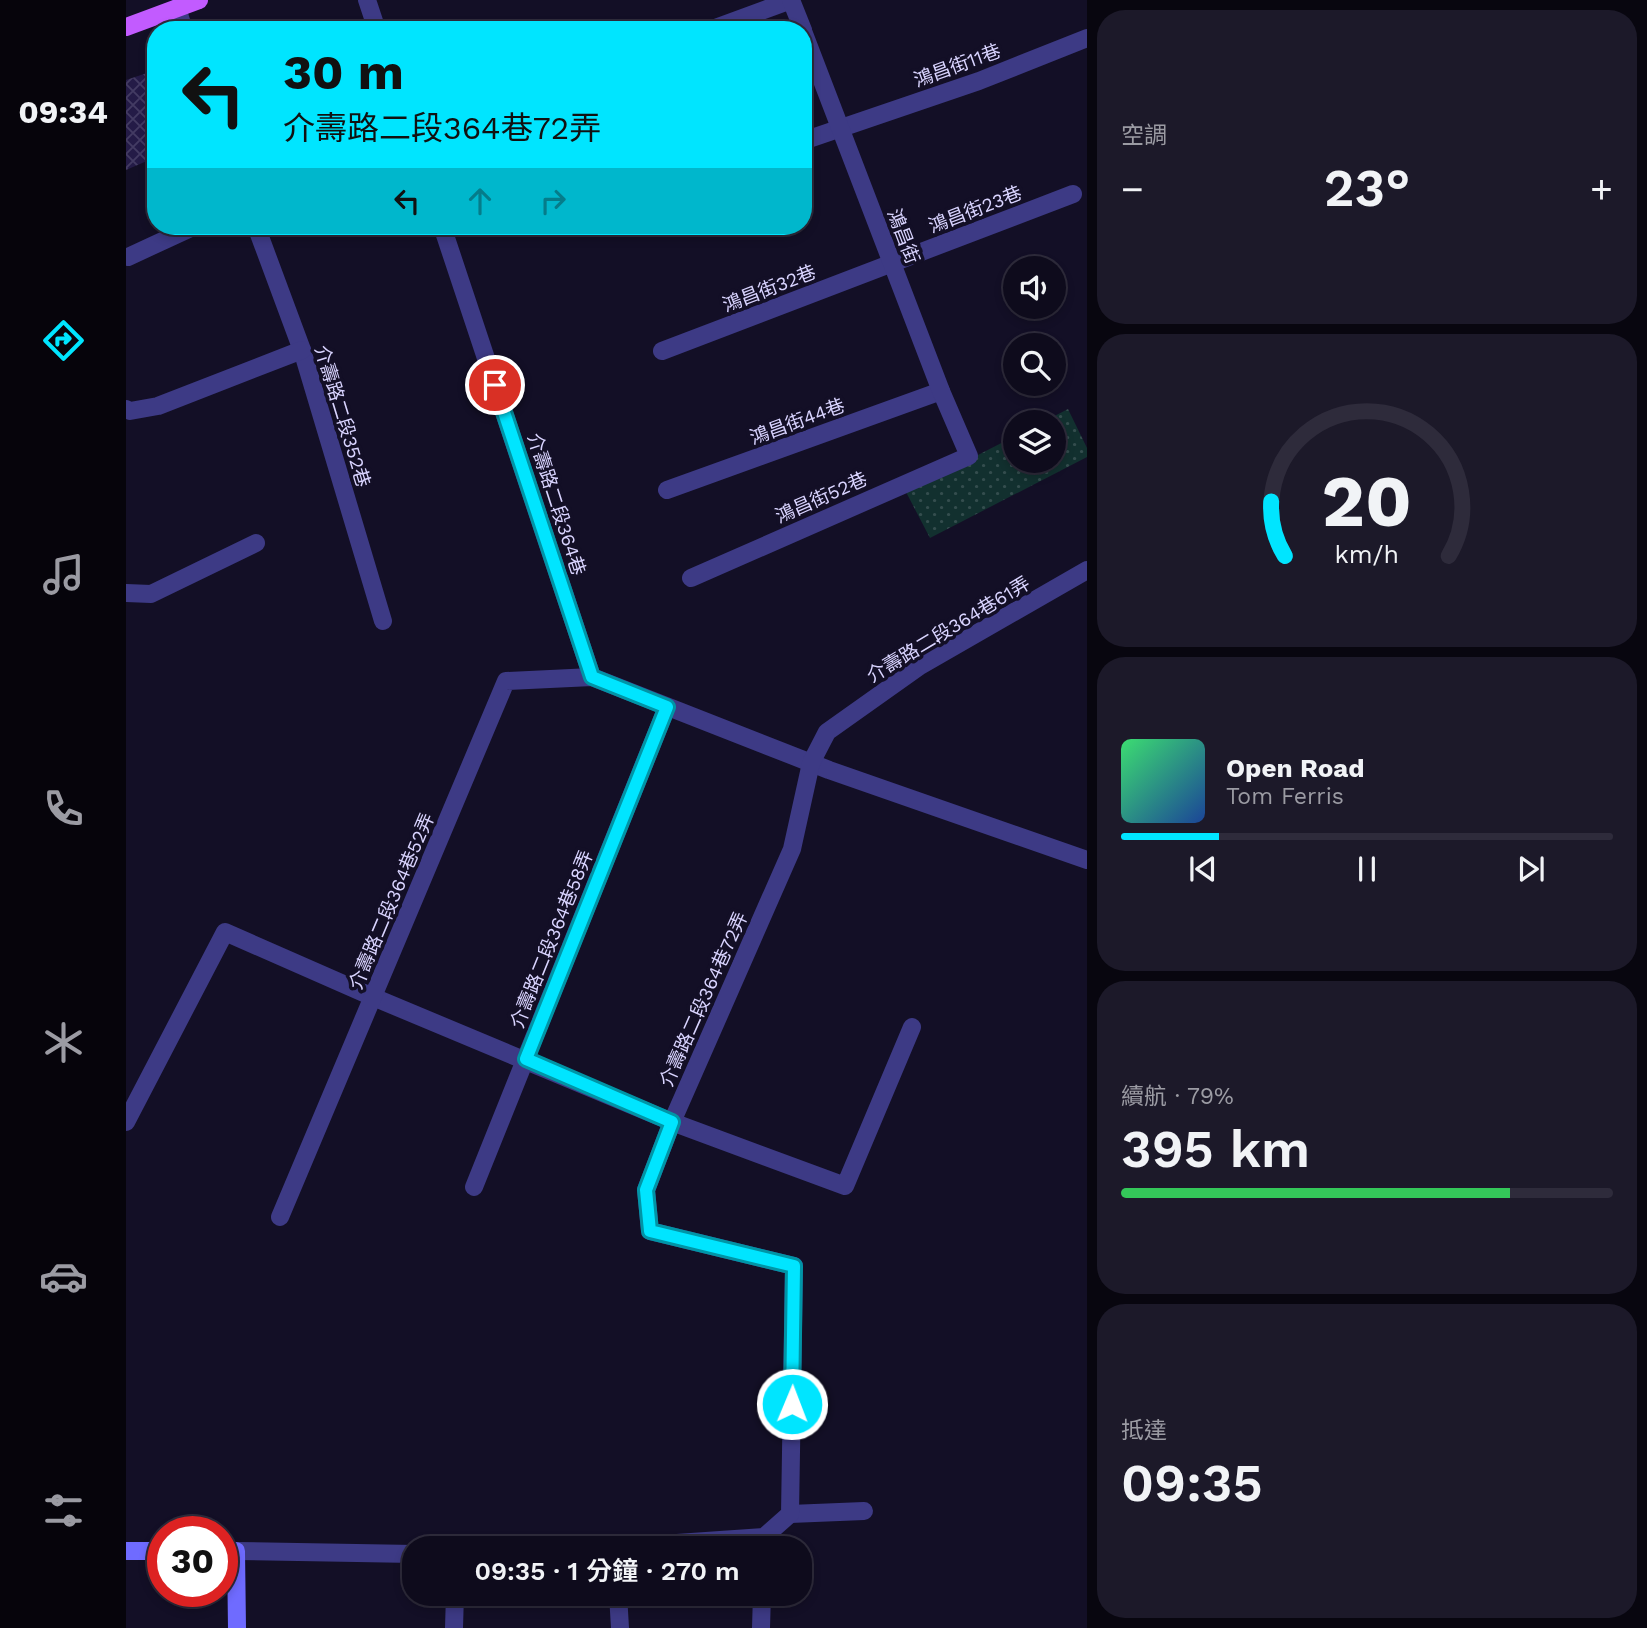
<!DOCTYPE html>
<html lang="zh-TW">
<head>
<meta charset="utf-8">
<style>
  :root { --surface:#0e0b1c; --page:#1c1929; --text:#f1f3f6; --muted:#9b9ba3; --line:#2e2b3b; --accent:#00e5ff }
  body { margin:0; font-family:"Work Sans","Noto Sans TC",sans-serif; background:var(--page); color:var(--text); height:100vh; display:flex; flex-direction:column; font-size:26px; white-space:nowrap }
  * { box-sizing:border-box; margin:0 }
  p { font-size:23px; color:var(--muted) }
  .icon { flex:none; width:38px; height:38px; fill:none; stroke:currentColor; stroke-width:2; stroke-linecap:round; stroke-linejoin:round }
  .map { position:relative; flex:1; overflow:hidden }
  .sheet { display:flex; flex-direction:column; gap:10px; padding:10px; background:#08060f; width:560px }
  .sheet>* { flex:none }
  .guide { position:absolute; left:21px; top:21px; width:665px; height:214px; border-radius:28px; box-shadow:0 4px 10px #0003,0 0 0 2px var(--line); background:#00e5ff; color:#111; overflow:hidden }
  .tools { position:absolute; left:877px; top:256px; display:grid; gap:14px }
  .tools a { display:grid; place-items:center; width:63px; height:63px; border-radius:50%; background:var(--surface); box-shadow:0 4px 10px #0003,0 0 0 2px var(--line); font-size:35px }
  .speed { position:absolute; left:21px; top:1516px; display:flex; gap:14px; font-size:35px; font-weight:700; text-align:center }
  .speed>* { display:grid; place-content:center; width:91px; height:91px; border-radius:50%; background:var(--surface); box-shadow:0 4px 10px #0003,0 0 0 2px var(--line); line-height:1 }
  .speed .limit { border:10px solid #d22; background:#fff; color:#111 }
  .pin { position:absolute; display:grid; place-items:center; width:60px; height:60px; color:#fff; margin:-30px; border:4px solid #fff; border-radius:50%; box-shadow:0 2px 7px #0007 }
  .me { position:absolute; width:77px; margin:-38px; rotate:1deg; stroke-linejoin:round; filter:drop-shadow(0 0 5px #0008) }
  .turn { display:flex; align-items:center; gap:24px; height:147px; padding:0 21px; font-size:32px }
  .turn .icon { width:91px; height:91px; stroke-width:2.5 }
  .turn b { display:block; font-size:49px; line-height:60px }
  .lanes { display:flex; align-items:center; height:66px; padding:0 21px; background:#0003; justify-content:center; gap:35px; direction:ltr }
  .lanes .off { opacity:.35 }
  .big { font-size:52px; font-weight:600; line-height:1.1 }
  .sheet .tile { flex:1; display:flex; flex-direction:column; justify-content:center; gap:10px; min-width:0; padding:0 24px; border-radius:28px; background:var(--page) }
  .sheet .dial { align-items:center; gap:0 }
  .dial svg { height:182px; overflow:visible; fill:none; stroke:var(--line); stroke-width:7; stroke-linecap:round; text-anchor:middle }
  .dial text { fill:var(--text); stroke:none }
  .song { display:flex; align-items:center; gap:21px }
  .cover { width:84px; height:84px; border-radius:10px; background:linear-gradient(135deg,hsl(140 70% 55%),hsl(220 70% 35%)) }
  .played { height:7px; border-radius:4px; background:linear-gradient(90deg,var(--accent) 20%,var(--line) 20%) }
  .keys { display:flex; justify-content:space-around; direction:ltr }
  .heat { display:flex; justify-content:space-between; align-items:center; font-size:38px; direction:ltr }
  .charge { height:10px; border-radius:5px; background:linear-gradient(90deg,#34c759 79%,var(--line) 0) }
  .trip { position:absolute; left:276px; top:1536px; width:410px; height:70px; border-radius:28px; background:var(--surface); box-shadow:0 4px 10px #0003,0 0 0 2px var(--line); font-weight:600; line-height:70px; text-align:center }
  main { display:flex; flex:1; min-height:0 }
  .dock { display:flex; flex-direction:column; width:126px; justify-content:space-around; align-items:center; background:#06040b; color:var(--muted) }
  .dock .icon { width:49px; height:49px }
  .dock .current { color:var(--accent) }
  .dock b { font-size:32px; color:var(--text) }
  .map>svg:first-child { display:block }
  .grass { fill:url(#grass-dots) }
  .building { fill:url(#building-cross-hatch) }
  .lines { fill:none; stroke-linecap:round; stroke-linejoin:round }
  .lane { stroke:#3d3a85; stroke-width:18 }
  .street { stroke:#3d3a85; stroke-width:18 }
  .secondary { stroke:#6f6bff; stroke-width:18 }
  .primary { stroke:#c25bff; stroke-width:18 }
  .route-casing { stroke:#0095a6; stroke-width:18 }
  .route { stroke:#00e5ff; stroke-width:12 }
  .labels { text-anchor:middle; stroke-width:7; stroke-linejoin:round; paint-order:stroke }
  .street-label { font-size:19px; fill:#d9d4ff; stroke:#130f26 }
</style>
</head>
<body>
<main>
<nav class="dock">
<b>09:34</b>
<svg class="icon current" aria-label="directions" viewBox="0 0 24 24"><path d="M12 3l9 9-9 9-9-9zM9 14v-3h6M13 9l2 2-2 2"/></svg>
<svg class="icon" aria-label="music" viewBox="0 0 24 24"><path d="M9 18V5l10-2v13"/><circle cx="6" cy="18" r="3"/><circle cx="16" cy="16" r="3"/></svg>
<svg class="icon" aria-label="phone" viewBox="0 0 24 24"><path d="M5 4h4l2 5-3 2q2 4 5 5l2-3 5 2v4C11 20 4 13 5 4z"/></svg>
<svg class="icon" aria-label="climate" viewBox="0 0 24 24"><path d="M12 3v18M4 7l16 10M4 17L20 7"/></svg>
<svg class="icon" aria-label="car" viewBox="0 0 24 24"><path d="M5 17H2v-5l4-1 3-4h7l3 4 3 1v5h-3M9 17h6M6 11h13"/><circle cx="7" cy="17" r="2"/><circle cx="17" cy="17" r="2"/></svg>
<svg class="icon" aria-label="filters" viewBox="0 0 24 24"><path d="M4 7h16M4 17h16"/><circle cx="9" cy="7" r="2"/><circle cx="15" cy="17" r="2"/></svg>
</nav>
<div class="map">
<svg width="961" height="1628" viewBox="0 0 961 1628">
  <defs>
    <pattern id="grass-dots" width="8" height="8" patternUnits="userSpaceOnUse" patternTransform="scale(1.75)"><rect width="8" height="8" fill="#12302f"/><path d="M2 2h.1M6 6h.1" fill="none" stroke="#344d4e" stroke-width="1.8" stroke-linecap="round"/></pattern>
    <pattern id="building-cross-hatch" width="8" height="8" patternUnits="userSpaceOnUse" patternTransform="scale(1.75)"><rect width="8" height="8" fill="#241b47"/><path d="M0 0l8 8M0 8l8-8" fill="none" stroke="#433b63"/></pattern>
  </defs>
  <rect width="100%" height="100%" fill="#130f26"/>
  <!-- grass -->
  <polygon class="grass" points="942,409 961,448 961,457 804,538 780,492 889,436 889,460 928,460 928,422 917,422"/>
  <!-- building -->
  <polygon class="building" points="30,70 30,157 0,170 0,80"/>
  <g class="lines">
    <!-- lane -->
    <g class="lane">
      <polyline points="241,0 251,30"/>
      <polyline points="51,8 58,30"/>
      <polyline points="584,30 665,0"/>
      <polyline points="677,141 853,81 961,38"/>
      <polyline points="130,226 176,350 257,621"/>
      <polyline points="316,226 466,677"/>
      <polyline points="2,257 69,226"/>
      <polyline points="536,351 947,194"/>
      <polyline points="0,409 4,411 32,406 176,350"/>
      <polyline points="541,490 815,391"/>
      <polyline points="0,593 25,594 130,543"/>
      <polyline points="0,1122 99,932 247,997 546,1122 719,1186 786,1027"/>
      <polyline points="348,1187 541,707"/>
      <polyline points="154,1217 380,681 466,677 703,770 961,860"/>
      <polyline points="668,1266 524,1231 520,1190 546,1122 666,849 685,763 701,732 794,666 961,570"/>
      <polyline points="664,1514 738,1511"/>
      <polyline points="492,1594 494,1628"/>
      <polyline points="635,1628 636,1594"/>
    </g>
    <!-- street -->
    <g class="street">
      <polyline points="665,0 677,30"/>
      <polyline points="565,578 843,456 815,391 677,31"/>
      <polyline points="437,1549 536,1544 638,1537 664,1514 668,1266"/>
      <polyline points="110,1551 289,1554"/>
      <polyline points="328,1628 329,1594"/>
    </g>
    <!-- secondary -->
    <g class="secondary">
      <polyline points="0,1551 37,1551"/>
      <polyline points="96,1551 110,1551 111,1628"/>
    </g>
    <!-- primary -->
    <polyline class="primary" points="0,27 73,0"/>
  </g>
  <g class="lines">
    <defs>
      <polyline id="route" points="369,385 466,677 541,707 400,1059 546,1122 520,1190 524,1231 668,1266 666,1404"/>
    </defs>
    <!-- route casing -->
    <use href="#route" class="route-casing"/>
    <!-- route -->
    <use href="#route" class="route"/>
  </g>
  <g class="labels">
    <!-- street labels -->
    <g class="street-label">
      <text transform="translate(831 65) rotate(-20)" y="7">鴻昌街11巷</text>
      <text transform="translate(849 209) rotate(-21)" y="7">鴻昌街23巷</text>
      <text transform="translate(778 236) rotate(69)" y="7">鴻昌街</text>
      <text transform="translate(643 288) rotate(-21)" y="7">鴻昌街32巷</text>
      <text transform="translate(217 416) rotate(73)" y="7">介壽路二段352巷</text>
      <text transform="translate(671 421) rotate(-20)" y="7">鴻昌街44巷</text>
      <text transform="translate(695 497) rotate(-24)" y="7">鴻昌街52巷</text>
      <text transform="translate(431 504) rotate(72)" y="7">介壽路二段364巷</text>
      <text transform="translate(822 629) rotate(-31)" y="7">介壽路二段364巷61弄</text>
      <text transform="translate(265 901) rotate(-67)" y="7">介壽路二段364巷52弄</text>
      <text transform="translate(425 939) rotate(-68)" y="7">介壽路二段364巷58弄</text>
      <text transform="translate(577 999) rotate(-66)" y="7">介壽路二段364巷72弄</text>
    </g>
  </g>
</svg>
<div class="tools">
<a><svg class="icon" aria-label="sound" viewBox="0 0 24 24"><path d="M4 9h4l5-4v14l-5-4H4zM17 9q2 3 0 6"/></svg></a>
<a><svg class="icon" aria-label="search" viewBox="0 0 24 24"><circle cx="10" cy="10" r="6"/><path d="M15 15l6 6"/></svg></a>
<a><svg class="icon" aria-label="layers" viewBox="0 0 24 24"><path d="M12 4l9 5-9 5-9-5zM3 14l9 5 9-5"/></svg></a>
</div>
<div class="speed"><div class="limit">30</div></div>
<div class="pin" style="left:369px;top:385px;background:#d93025"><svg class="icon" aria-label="arrive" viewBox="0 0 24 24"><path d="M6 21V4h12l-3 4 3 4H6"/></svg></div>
<svg class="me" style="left:666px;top:1404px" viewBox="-20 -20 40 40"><circle r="17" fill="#00e5ff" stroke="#fff" stroke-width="3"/><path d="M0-11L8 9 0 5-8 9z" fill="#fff"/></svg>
<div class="trip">09:35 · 1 分鐘 · 270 m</div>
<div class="guide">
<div class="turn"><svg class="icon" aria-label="left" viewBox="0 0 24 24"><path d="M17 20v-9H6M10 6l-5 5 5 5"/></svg><div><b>30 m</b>介壽路二段364巷72弄</div></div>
<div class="lanes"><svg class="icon" aria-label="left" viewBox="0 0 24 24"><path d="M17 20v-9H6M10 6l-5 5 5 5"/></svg><svg class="icon off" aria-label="ahead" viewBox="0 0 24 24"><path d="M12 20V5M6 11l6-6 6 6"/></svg><svg class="icon off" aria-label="right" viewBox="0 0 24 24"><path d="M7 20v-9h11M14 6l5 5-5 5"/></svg></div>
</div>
</div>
<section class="sheet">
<div class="tile"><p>空調</p>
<div class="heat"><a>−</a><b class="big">23°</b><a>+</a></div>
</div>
<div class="tile dial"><svg viewBox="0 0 100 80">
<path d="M14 69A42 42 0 1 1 86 69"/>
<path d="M14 69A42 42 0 0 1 8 45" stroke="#00e5ff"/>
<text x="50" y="56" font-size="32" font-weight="700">20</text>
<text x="50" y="72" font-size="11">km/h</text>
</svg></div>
<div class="tile">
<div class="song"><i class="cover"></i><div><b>Open Road</b><p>Tom Ferris</p></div></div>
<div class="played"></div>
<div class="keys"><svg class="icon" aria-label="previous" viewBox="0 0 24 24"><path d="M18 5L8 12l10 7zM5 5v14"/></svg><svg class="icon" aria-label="pause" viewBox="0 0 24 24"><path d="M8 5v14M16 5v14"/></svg><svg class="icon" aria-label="next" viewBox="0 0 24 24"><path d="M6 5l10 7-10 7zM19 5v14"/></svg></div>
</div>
<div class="tile"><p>續航 · 79%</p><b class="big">395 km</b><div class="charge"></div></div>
<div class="tile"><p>抵達</p><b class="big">09:35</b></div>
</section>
</main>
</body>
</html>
